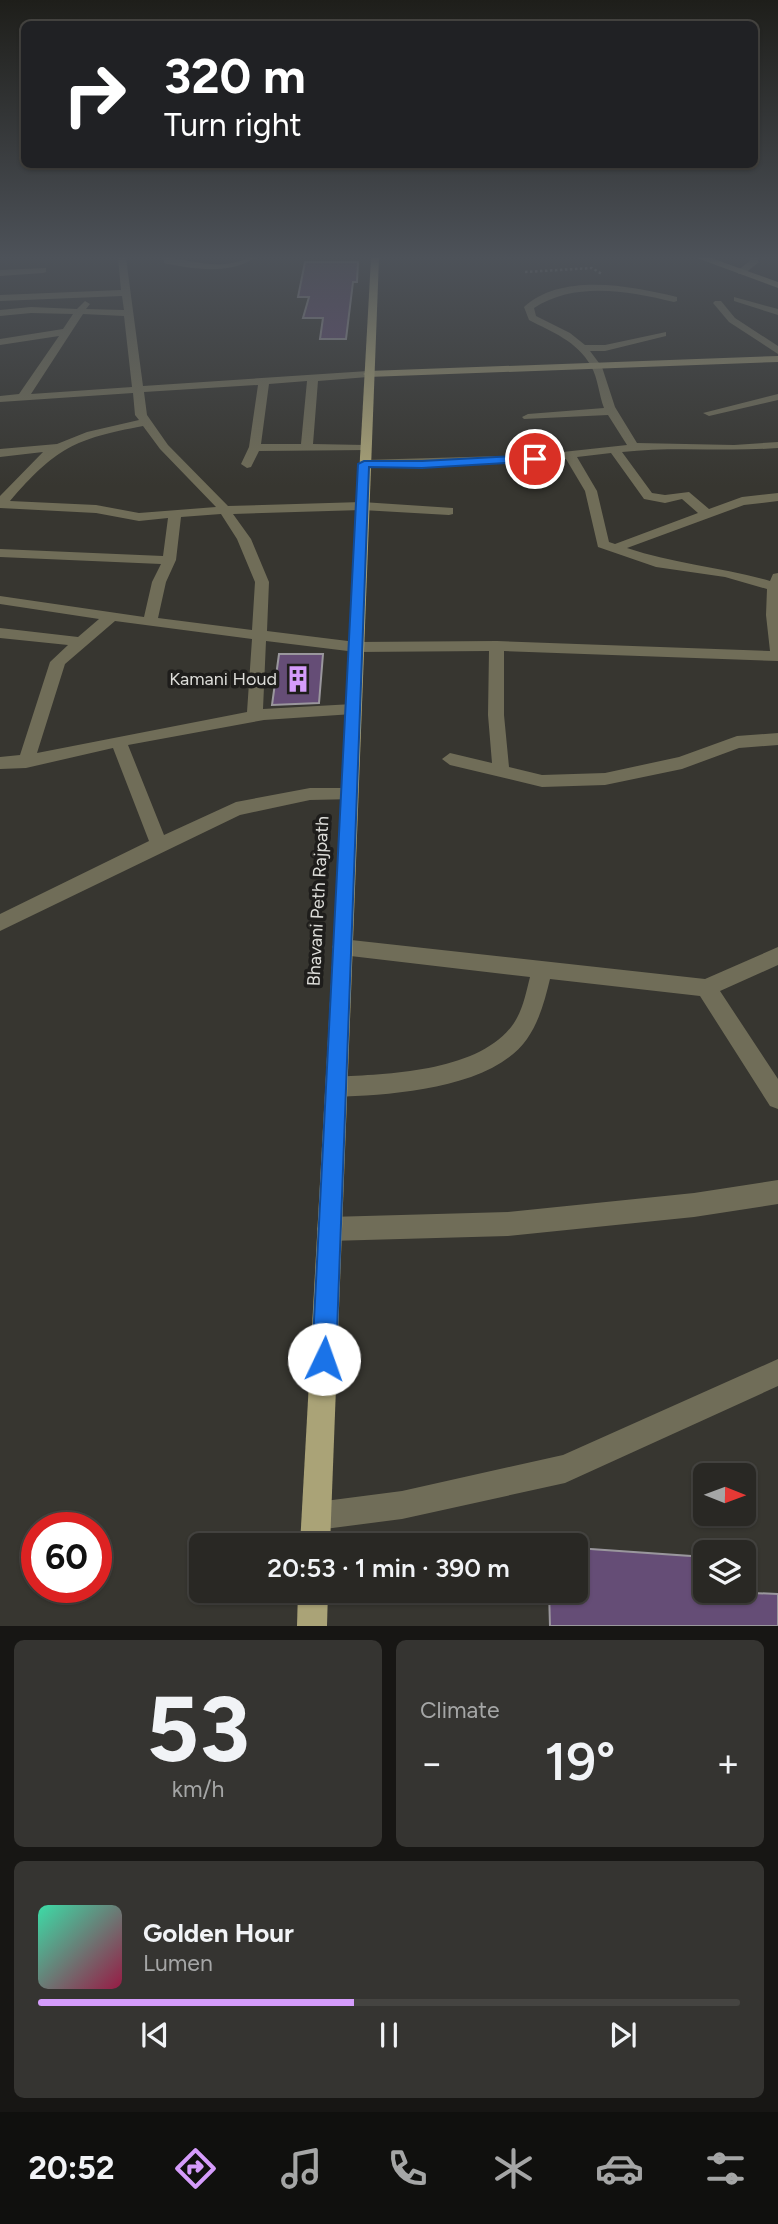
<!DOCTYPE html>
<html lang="en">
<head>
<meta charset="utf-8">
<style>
  :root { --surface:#292824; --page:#353431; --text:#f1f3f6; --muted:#a5a6a6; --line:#454441; --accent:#d59cfb }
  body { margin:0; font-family:Figtree,sans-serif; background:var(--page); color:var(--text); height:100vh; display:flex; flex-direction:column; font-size:26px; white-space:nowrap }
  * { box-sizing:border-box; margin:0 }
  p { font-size:23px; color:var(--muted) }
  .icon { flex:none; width:38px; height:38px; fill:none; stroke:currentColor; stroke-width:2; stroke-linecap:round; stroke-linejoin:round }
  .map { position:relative; height:1626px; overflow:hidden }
  .sheet { display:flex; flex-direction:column; gap:14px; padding:14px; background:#171614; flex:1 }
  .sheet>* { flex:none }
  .hud { position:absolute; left:21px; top:21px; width:737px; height:147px; border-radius:10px; box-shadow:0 2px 5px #0004,0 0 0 2px var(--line); background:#202124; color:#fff; overflow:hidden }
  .needle { width:46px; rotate:91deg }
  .tools { position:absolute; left:693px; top:1463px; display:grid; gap:14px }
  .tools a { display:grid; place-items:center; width:63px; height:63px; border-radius:10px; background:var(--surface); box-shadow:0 2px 5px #0004,0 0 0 2px var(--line); font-size:35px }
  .speed { position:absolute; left:21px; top:1512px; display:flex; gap:14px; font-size:35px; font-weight:700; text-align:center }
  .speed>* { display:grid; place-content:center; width:91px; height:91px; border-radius:50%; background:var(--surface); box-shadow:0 2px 5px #0004,0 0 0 2px var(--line); line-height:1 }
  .speed .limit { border:10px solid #d22; background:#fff; color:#111 }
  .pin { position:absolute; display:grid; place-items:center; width:60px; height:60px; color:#fff; margin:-30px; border:4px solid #fff; border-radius:50%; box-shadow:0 2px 7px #0007 }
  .me { position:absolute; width:77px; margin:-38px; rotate:3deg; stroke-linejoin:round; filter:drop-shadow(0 0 5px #0008) }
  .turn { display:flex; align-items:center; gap:24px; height:147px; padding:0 28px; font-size:32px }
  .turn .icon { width:91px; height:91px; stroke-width:2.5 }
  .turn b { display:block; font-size:49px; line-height:60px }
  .big { font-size:52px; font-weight:600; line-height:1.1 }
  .sheet .widget { flex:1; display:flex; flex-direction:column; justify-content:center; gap:10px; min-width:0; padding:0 24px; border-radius:10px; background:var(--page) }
  .sheet .dial { align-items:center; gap:0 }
  .dial b { font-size:91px; line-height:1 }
  .song { display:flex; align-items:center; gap:21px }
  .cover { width:84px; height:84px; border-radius:10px; background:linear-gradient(135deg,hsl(160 70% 55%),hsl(340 70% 35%)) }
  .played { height:7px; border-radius:4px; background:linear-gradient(90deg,var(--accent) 45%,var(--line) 45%) }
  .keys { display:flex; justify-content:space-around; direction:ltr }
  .heat { display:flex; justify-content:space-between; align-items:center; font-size:38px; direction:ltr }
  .sheet .tiles { flex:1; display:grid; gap:14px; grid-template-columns:1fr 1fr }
  .widget:last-child { grid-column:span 2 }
  .trip { position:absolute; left:189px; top:1533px; width:399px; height:70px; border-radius:10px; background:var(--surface); box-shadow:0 2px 5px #0004,0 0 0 2px var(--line); font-weight:600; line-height:70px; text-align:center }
  .tabs { display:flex; height:112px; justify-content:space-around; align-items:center; background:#10100e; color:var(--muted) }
  .tabs .icon { width:49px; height:49px }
  .tabs .on { color:var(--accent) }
  .tabs b { font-size:32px; color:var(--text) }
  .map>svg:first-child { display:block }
  .building { fill:#654d76; stroke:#9a979d; stroke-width:2 }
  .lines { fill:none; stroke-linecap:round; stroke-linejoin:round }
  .path { stroke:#8a8a85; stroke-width:2.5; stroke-dasharray:2.5 2.5; stroke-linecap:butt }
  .minor { fill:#706d58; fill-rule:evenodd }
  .secondary { fill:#918b6a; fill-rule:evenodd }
  .primary { fill:#aaa377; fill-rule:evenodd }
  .route { fill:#1a73e8; stroke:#114b97; stroke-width:2 }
  .labels { text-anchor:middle; stroke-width:7; stroke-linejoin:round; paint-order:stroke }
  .poi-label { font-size:18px; fill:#ddddd9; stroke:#1e1d1b; text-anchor:end }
  .street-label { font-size:18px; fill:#ddddd9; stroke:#1e1d1b }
</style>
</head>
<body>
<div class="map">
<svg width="778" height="1626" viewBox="0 0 778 1626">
  <rect width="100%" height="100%" fill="#373630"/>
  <!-- building -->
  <g class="building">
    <polygon points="305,262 358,262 357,282 353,282 346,339 320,339 323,318 303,318 309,297 298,297"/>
    <polygon points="279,654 323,654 319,703 272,705"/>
    <polygon points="576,1548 705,1557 705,1591 778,1594 778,1626 550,1626 549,1591 576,1591"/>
  </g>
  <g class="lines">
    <!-- path -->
    <polyline class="path" points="525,272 592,268 602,274"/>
    <!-- minor -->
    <g class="minor">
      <path d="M118 258H126L143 386 368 371 373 374 368 377 318 381 313 444 365 445 371 448 369 450 259 451 251 467 247 468 241 464 249 447 258 385 144 392 147 415 168 445 228 506 362 502 453 508V514L449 515 362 510 233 514 251 539 269 582 267 631 356 642 497 641 770 651 766 615 767 589 725 577 656 567 598 547 585 491 566 459 422 468H364L358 464 364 460 535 455 627 445 608 415 524 419 522 417 528 414 604 408C599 395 598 378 591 366 577 341 552 332 529 320L524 307C562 272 632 286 677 297V301L674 302C629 291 575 281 534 308L536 316 570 333 585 345H605L666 332V336L605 351H590L602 367 615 407 637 443 734 445 778 442V448C726 452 674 446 622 452L652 493 665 495 689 492 709 509 742 497 778 493V501L744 505 627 548C674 564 722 567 770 581L773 574 778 573V661L504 651V715L509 767 542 775 605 773 679 757 737 736 778 733V745L739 748 682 769 605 785 542 787 450 765 442 759 450 753 492 763 488 715 489 651 356 652 266 641 263 709 353 704 361 709 353 714 264 720 128 745 164 835 236 802 310 788H349L355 789 358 794 355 799 310 800 240 815 0 931V914L149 841 113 748 26 768 0 769V757L20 755 50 662 68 645 0 638V628L78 637 99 619 0 604V596L144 617 152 582 161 564 0 557V549L163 556 168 518 139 521 96 513 0 508V496L43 452 0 457V449L57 444 87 432 139 420 135 415 133 393 0 402V396L19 394 59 336 0 345V339L63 329 73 314 31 313 0 316V310L31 307 77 309 85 301 90 304 86 309 124 310 122 296 0 301V295L121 290ZM83 314 124 316 132 387 31 394ZM307 381 301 444H261L269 384ZM143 426 160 449 216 507 139 513 96 505 10 501C56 448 74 439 143 426ZM611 453 644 499 665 503 682 499 698 513 615 544 609 542 597 491 577 457ZM221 514 237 539 255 582 252 630 158 618 166 582 176 560 181 517ZM115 621 252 639 247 712 37 753 65 664Z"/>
      <path d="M164 258C184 258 209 268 232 263 240 262 245 258 254 258 230 275 192 269 164 263Z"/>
      <polygon points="748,258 757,258 759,262 744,274 738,274 738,270 750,261"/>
      <polygon points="46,268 46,272 43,273 0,276 0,270"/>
      <polygon points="734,297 778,309 778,315 734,301"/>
      <polygon points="715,301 721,301 735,318 778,346 778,354 729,322 713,303"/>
      <polygon points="778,394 778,400 709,416 703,413"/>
      <path d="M342 939 705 979 778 947V965L720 991 778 1079V1109L770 1106 700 996 550 979C545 1000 539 1022 527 1039 492 1089 391 1095 336 1097L328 1094 325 1087 328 1080 336 1077C389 1074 481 1072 514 1023 523 1009 526 993 530 977L342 955 335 953 332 947 335 941Z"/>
      <polygon points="778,1180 778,1204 694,1217 508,1236 329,1241 320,1238 317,1229 320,1220 329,1217 508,1212 694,1193"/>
      <polygon points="778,1359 778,1386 565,1483 402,1519 317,1530 307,1526 303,1516 307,1506 317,1502 402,1491 563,1455"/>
    </g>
    <!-- secondary -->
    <g class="secondary">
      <polygon points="697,258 711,258 778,282 778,288"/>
      <polygon points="778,356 778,362 368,377 363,374 368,371"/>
    </g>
    <!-- primary -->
    <g class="primary">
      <polygon points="371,258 379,258 330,1545 300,1545"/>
      <polygon points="298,1591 328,1591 327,1626 297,1626"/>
    </g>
  </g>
  <!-- sky -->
  <linearGradient id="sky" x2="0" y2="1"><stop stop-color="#1e1e1a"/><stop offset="0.53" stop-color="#4d5259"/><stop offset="1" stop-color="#4d5259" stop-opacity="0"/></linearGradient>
  <rect width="778" height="486" fill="url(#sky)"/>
  <!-- route -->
  <polygon class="route" points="535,455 538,456 538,461 422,468 369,467 336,1359 332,1368 324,1371 315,1368 312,1359 358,464 364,461 422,461"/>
  <!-- icons -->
  <defs>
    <symbol id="building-bare" viewBox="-9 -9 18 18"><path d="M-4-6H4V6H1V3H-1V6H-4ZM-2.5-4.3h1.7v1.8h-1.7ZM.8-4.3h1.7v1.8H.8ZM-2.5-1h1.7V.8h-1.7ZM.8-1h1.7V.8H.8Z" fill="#d59cfb" stroke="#1e1d1b" stroke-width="2.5" paint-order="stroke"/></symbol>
  </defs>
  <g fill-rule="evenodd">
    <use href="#building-bare" x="279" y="660" width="38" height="38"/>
  </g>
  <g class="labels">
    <!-- poi labels -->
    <g class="poi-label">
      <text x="277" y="685">Kamani Houd</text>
    </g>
    <!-- street labels -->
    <g class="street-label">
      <text transform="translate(318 901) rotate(-87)" y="6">Bhavani Peth Rajpath</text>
    </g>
  </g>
</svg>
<div class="tools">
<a><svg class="needle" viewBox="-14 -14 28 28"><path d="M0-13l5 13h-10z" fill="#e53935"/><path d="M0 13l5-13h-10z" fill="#a5a6a6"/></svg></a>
<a><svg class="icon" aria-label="layers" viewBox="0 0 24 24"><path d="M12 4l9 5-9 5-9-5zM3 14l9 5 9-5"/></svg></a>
</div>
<div class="speed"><div class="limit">60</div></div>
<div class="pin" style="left:535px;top:459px;background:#d93025"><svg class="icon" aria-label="arrive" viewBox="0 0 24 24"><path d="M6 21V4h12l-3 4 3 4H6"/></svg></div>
<svg class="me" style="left:324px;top:1359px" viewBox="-20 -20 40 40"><circle r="19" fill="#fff"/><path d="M0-13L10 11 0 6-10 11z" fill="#1a73e8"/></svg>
<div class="trip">20:53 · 1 min · 390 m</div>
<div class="hud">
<div class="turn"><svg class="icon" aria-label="right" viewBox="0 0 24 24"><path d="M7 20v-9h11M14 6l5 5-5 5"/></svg><div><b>320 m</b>Turn right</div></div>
</div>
</div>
<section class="sheet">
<div class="tiles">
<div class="widget dial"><b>53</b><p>km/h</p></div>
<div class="widget"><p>Climate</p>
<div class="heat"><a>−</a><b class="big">19°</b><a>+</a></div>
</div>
<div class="widget">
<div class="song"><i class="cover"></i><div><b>Golden Hour</b><p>Lumen</p></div></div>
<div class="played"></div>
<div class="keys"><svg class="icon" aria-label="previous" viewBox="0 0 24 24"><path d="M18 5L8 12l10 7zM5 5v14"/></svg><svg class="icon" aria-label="pause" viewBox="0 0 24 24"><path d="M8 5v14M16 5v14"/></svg><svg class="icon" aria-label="next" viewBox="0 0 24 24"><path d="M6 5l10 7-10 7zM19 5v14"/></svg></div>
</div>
</div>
</section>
<nav class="tabs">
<b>20:52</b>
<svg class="icon on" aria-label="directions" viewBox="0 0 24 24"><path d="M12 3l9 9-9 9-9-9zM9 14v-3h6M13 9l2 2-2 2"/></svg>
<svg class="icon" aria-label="music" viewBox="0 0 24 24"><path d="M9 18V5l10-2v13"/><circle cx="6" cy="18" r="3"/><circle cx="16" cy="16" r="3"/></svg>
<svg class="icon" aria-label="phone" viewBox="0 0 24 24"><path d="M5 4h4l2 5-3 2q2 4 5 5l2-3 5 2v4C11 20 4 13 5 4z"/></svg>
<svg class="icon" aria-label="climate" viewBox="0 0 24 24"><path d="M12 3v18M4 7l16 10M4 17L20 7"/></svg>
<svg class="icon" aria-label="car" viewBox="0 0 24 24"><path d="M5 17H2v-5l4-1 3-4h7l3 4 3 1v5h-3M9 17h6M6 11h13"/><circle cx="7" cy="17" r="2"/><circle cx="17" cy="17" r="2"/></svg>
<svg class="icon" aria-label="filters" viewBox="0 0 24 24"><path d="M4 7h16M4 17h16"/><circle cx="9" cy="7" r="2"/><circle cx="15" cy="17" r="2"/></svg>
</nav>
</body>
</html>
